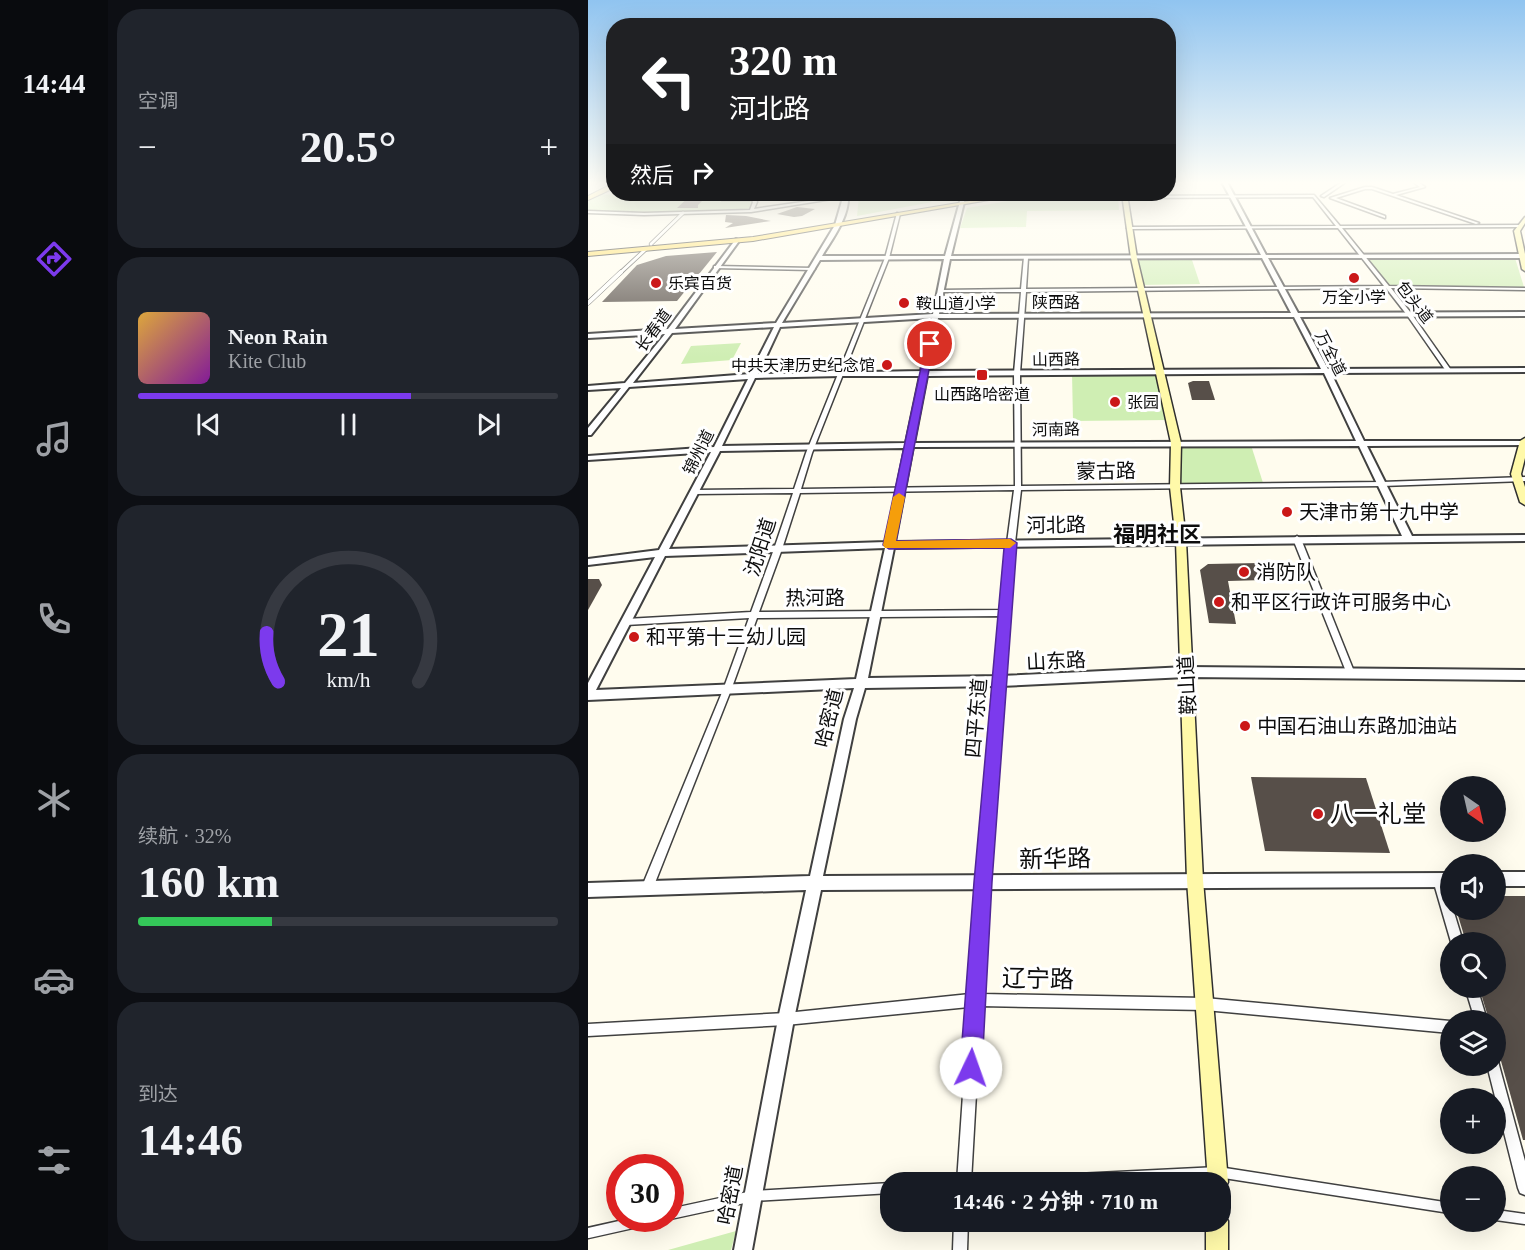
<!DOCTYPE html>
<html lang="zh">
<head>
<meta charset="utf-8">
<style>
  :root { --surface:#171b24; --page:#20242c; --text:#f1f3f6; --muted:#9ea1a6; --line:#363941; --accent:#7c3aed }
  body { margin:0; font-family:"Times New Roman","Noto Sans SC",serif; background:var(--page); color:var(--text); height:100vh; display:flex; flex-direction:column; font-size:22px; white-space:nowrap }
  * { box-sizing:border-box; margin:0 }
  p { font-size:20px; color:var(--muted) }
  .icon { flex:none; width:33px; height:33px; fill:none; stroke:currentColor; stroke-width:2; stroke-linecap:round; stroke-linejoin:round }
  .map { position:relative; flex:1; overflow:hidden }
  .sheet { display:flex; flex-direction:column; gap:9px; padding:9px; background:#0d0f14; width:480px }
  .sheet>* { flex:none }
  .guide { position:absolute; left:18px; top:18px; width:570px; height:183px; border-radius:24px; box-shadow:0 6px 24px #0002; background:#202124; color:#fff; overflow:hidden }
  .needle { width:39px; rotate:146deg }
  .tools { position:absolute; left:852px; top:776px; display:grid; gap:12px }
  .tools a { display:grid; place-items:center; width:66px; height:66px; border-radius:50%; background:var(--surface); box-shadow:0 6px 24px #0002; font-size:30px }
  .speed { position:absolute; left:18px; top:1154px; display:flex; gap:12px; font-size:30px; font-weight:700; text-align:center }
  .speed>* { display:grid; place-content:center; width:78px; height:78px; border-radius:50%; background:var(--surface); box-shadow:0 6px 24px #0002; line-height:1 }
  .speed .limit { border:9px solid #d22; background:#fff; color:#111 }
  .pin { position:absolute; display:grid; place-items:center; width:51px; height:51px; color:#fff; margin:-26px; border:3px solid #fff; border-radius:50%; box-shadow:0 2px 6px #0007 }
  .me { position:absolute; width:66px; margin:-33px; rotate:3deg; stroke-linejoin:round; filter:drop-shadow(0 0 4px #0008) }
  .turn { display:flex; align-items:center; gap:21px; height:126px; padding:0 24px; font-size:27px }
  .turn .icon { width:78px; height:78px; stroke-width:2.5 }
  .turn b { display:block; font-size:42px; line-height:51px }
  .then { display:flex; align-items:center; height:57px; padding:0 24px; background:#0003; gap:12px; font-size:22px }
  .big { font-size:45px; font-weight:600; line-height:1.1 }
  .sheet .tile { flex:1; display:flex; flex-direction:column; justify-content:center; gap:9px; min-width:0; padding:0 21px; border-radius:24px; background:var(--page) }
  .sheet .dial { align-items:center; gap:0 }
  .dial svg { height:156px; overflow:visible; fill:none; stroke:var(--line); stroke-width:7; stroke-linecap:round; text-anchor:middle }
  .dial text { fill:var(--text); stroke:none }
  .song { display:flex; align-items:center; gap:18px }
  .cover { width:72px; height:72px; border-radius:9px; background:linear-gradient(135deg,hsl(40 70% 55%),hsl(290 70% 35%)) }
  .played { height:6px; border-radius:3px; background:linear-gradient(90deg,var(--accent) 65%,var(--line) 65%) }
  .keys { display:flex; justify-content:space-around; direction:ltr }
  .heat { display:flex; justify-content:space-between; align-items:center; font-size:33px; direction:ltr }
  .charge { height:9px; border-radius:4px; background:linear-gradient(90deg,#34c759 32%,var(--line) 0) }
  .trip { position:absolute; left:292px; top:1172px; width:351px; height:60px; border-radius:24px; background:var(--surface); box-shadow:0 6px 24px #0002; font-weight:600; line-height:60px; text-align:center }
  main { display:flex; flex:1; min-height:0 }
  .menu { display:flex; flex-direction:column; width:108px; justify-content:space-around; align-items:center; background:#090b0e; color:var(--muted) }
  .menu .icon { width:42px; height:42px }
  .menu .on { color:var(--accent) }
  .menu b { font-size:27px; color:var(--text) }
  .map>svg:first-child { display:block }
  .green { fill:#cfeeb3 }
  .building { fill:#574f49 }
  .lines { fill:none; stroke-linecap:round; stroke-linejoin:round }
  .pedestrian-far2-casing { stroke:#404040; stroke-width:4.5 }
  .pedestrian-far1-casing { stroke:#404040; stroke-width:5 }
  .pedestrian-casing { stroke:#404040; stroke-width:13 }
  .minor-casing { stroke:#404040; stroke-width:3 }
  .tertiary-casing { stroke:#404040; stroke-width:4 }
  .secondary-casing { stroke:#2f2f2f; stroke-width:3 }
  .primary-casing { stroke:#1e1e1e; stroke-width:2 }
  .pedestrian-far2 { stroke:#fff; stroke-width:3 }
  .pedestrian-far1 { stroke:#fff; stroke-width:4 }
  .pedestrian { stroke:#fff; stroke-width:10 }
  .minor { fill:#fff; fill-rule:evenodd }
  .tertiary { fill:#fff; fill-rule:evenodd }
  .secondary { fill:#fff9a9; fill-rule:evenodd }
  .primary { fill:#ffde5e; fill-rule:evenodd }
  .route { fill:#7c3aed; stroke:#51269a; stroke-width:1.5 }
  .slow { fill:#f59e0b }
  .poi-dot { fill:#cb1819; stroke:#fff; stroke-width:2 }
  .labels { text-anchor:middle; stroke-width:6; stroke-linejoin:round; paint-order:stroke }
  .far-poi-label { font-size:16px; fill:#0d0d0d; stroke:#fff; text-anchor:start }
  .far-street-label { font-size:16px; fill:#0d0d0d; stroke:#fff }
  .street-label { font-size:20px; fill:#0d0d0d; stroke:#fff }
  .poi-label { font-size:20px; fill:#0d0d0d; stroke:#fff; text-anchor:start }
  .quarter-label { font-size:22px; font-weight:bold; fill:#0d0d0d; stroke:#fff }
  .near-poi-label { font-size:24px; fill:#0d0d0d; stroke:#fff; text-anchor:start }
  .near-street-label { font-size:24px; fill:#0d0d0d; stroke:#fff }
</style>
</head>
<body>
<main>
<nav class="menu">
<b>14:44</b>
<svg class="icon on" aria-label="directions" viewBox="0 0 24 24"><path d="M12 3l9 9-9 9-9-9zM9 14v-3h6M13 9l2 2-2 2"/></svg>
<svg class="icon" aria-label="music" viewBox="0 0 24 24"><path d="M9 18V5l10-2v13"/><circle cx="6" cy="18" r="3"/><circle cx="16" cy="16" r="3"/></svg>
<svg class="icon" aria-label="phone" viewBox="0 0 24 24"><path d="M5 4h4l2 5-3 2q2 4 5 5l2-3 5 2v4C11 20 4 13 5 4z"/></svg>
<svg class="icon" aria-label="climate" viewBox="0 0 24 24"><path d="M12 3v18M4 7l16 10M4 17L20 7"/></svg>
<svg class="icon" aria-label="car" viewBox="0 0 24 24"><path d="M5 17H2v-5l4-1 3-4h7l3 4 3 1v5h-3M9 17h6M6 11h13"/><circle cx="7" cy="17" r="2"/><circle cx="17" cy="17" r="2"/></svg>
<svg class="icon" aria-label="filters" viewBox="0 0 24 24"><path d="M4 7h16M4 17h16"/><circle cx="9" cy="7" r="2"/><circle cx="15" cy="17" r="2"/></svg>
</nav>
<section class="sheet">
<div class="tile"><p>空调</p>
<div class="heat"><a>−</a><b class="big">20.5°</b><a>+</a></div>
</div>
<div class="tile">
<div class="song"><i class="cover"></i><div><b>Neon Rain</b><p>Kite Club</p></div></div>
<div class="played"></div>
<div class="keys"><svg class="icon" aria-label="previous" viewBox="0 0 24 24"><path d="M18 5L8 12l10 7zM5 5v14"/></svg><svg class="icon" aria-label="pause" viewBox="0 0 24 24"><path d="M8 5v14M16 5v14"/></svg><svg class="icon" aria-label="next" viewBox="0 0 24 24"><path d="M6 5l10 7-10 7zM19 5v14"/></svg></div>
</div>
<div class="tile dial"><svg viewBox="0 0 100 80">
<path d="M14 69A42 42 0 1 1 86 69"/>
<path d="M14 69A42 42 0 0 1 8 44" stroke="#7c3aed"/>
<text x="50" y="56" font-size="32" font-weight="700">21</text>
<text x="50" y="72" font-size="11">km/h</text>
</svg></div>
<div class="tile"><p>续航 · 32%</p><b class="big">160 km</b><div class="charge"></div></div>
<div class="tile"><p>到达</p><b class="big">14:46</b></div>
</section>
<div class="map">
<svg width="937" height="1250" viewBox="0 0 937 1250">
  <rect width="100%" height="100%" fill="#fffcee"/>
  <!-- green -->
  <g class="green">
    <polygon points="14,194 45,197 54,194 127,194 129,199 162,199 166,202 161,211 57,213 0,211 0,201"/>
    <polygon points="286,194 332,194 344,202 269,216 271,196"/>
    <polygon points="461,194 493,194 494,198 494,194 530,194 531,210 439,211 438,227 372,228 379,208"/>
    <polygon points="779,258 927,258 936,287 801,286"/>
    <polygon points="549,260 604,260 612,284 553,285"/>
    <polygon points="153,343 144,360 93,364 103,346"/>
    <polygon points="569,372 580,420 485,421 484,373"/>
    <polygon points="587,445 663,445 675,483 589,484"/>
    <polygon points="148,1231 143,1250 80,1250"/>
  </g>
  <!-- building -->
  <g class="building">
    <polygon points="104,194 121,194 110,205 110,208 89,208"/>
    <polygon points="209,207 227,209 214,216 206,217 189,214"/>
    <polygon points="138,215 158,216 183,221 137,228 145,223 137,222"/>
    <polygon points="129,252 89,301 14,302 49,265 78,256"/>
    <polygon points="605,381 621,381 627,400 604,400 600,383"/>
    <polygon points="671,563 676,580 640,581 648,624 621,623 612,570 620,564"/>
    <polygon points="0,579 11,579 14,585 0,610"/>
    <polygon points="663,777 778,778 802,853 677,851"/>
    <polygon points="908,896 937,896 937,1140 935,1140 908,1043 908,1020 901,1020 891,987 908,987 908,942 878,942 868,909 908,909"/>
  </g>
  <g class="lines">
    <defs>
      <g id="pedestrian-far2">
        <polyline points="63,244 95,213"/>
        <polyline points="31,274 58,249"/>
      </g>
      <polyline id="pedestrian-far1" points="0,303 33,272"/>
      <g id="pedestrian">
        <polyline points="428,1182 630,1172 862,1208"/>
        <polyline points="82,1214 165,1196 303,1188"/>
        <polyline points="908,1215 937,1219"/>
        <polyline points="0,1233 67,1218"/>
      </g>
      <g id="minor">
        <polygon points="754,182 758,182 736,197 733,196"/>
        <polygon points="825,182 830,182 837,187 808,195 891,223 888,224 784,189 777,189 748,198 797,216 797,218 742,198 777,187 784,187 805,194 832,187"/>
        <polygon points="127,194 131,194 135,198 167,198 169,202 166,209 269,194 275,194 163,212 56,215 0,213 0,211 56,213 162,210 165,202 164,200 134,200"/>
        <path d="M726 195 752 226 932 225 931 227 754 228 801 286 937 288V290L803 288 823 313 863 370 860 372 858 371 819 315 798 288 438 292 432 373 433 486 794 482 937 477V481L794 486 433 490 427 543 400 882 394 994 617 998 862 1021V1033L617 1010 393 1006 383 1182H369L381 1007 198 1025 0 1036V1024L198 1013 382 994 390 882 413 616 169 618 143 690 63 893 59 895 55 893 53 889 135 690 161 618 38 625 35 624 34 622 35 620 38 619 163 612 186 549 205 493 107 494 104 492 107 490 206 489 218 453 297 258 309 213 312 214 301 258 224 453 213 489 427 486 426 373 433 292H353L351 291 353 290 433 289 436 257 440 258 438 289 796 286 750 228 541 229 539 228 541 227 748 226 725 197 537 198 535 197 537 196ZM426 490 419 543 413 610 171 612 194 549 212 493Z"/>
        <polygon points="128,266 225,268 227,269 225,270 126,268 126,266"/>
        <polygon points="709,536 713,539 767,674 766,677 763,678 760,677 759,674 705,539"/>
        <path d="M850 875 854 876C858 886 862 898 862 909H865L875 942H863L845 880 846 876Z"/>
        <polygon points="877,987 889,987 899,1020 887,1020"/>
        <polygon points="908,1060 910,1060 911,1065 937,1161 937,1195 932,1193 930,1188 899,1065 908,1065"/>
        <polygon points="366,1221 380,1221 379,1250 365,1250"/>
      </g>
      <g id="tertiary">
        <path d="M634 182H639L678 255 937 254V258H680L710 313 937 312V316L712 317 740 369 937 368V372L743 373 776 441H937V445L779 446 824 536 937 535V541L306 548 280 678 412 676 598 667 937 670V680L598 677 412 686 277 688 268 719 235 876 862 873V887L233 890 206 1019 164 1250H146L190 1019 218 890 0 897V883L222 876 256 719 266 688 0 700V683L67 557 0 565V559L71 550 123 452 0 460V456L126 447 160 379 41 387 3 435H0V428L33 388 0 390V386L37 383 77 334 0 338V334L80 329 148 239 151 241 87 329 188 323 247 225 256 194H260C262 216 245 238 234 256H357L374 194H378L363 256 673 255ZM674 258 703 313 351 314 362 259ZM356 259 345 314 194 323 232 260ZM706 317 733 369 340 371 350 318ZM344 318 333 371 170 374 192 327ZM186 327 162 374 45 383 84 333ZM736 373 768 441 326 443 339 376ZM253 376H332L318 443 134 446 167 378ZM771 446 814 536 307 542 325 447ZM317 448 298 542 81 549 132 451ZM297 548 268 679 8 690 77 556Z"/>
        <rect x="908" y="872" width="29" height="14"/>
      </g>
      <g id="secondary">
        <polygon points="534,194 539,194 549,258 593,443 592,487 598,541 615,880 640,1182 637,1189 633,1191 633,1182 620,1182 599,880 588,541 582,487 583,443 543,258"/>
        <polygon points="937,217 937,223 932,231 937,254 937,271 934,269 926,231"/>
        <polygon points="937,438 937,458 933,474 937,487 937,505 932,502 923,474 932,441"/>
        <polygon points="633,1212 636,1214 640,1221 640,1250 618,1250 618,1221 633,1221"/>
      </g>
      <g id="primary">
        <polygon points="26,183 26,188 0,200 0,196"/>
        <polygon points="424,194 435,194 165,241 0,256 0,252 165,237"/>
      </g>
    </defs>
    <!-- pedestrian-far2 casing -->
    <use href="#pedestrian-far2" class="pedestrian-far2-casing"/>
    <!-- pedestrian-far1 casing -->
    <use href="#pedestrian-far1" class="pedestrian-far1-casing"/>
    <!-- pedestrian casing -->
    <use href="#pedestrian" class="pedestrian-casing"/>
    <!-- minor casing -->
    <use href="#minor" class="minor-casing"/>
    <!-- tertiary casing -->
    <use href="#tertiary" class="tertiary-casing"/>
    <!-- secondary casing -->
    <use href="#secondary" class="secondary-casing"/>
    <!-- primary casing -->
    <use href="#primary" class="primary-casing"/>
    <!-- pedestrian-far2 -->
    <use href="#pedestrian-far2" class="pedestrian-far2"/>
    <!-- pedestrian-far1 -->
    <use href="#pedestrian-far1" class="pedestrian-far1"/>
    <!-- pedestrian -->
    <use href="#pedestrian" class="pedestrian"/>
    <!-- minor -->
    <use href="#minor" class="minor"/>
    <!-- tertiary -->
    <use href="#tertiary" class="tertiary"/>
    <!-- secondary -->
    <use href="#secondary" class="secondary"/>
    <!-- primary -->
    <use href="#primary" class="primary"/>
  </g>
  <!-- sky -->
  <linearGradient id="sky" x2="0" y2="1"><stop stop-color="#90c4f0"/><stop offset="0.51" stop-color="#fffef7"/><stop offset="1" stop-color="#fffef7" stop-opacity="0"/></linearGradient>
  <rect width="937" height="358" fill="url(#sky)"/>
  <!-- route -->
  <polygon class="route" points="342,342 346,344 308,541 423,539 429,543 404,882 394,1068 391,1076 383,1079 376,1076 372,1068 386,882 416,548 301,549 295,545 338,344"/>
  <!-- slow -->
  <polygon class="slow" points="311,493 317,497 308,541 422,539 428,543 422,548 297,548 295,545 305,497"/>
  <!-- markers -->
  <g class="poi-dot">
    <circle cx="766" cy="278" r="6"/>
    <circle cx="68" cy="283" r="6"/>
    <circle cx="316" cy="303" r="6"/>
    <circle cx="299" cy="365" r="6"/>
    <rect x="388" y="369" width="12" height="12" rx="3"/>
    <circle cx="527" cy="402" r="6"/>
    <circle cx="699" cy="512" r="6"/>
    <circle cx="656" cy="572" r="6"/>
    <circle cx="631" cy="602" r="6"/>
    <circle cx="46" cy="637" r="6"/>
    <circle cx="657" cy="726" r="6"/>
    <circle cx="730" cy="814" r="6"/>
  </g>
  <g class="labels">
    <!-- far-poi labels -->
    <g class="far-poi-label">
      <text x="80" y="289">乐宾百货</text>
      <text x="766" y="303" text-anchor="middle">万全小学</text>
      <text x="328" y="309">鞍山道小学</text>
      <text x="287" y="371" text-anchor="end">中共天津历史纪念馆</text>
      <text x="394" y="400" text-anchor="middle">山西路哈密道</text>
      <text x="539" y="408">张园</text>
    </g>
    <!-- far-street labels -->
    <g class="far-street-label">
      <text x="468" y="308">陕西路</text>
      <text transform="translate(827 302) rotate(52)" y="6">包头道</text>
      <text transform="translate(65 330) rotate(-54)" y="6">长春道</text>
      <text transform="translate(743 353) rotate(63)" y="6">万全道</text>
      <text transform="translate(468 359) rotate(-1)" y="6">山西路</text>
      <text transform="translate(468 429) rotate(-1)" y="6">河南路</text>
      <text transform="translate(110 452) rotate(-63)" y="6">锦州道</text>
    </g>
    <!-- street labels -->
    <g class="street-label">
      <text transform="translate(518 471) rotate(-1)" y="7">蒙古路</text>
      <text transform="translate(468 525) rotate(-1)" y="7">河北路</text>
      <text transform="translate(172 547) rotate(-72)" y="7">沈阳道</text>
      <text x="227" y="605">热河路</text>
      <text transform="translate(468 661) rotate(-3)" y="7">山东路</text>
      <text transform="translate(599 685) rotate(-93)" y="7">鞍山道</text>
      <text transform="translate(241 718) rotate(-76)" y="7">哈密道</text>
      <text transform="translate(388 718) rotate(-85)" y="7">四平东道</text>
      <text transform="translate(142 1195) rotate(-79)" y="7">哈密道</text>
    </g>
    <!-- poi labels -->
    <g class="poi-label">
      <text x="711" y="519">天津市第十九中学</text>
      <text x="668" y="579">消防队</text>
      <text x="643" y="609">和平区行政许可服务中心</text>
      <text x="58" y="644">和平第十三幼儿园</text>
      <text x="669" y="733">中国石油山东路加油站</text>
    </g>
    <!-- quarter labels -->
    <g class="quarter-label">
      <text x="569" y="542">福明社区</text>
    </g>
    <!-- near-poi labels -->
    <g class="near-poi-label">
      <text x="742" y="822">八一礼堂</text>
    </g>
    <!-- near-street labels -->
    <g class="near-street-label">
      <text transform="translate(467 859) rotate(-1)" y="8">新华路</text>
      <text transform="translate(450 979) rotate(1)" y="8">辽宁路</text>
    </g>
  </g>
</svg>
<div class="tools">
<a><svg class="needle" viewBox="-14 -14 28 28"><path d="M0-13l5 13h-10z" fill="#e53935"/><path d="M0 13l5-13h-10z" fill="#9ea1a6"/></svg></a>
<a><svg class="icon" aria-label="sound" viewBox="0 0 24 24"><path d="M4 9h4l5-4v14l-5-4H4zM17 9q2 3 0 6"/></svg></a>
<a><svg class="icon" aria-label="search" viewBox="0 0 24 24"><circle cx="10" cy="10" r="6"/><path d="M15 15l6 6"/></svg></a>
<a><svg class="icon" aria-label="layers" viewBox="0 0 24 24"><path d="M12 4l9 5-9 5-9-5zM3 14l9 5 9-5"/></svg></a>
<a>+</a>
<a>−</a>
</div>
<div class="speed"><div class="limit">30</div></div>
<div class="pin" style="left:342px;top:344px;background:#d93025"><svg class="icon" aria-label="arrive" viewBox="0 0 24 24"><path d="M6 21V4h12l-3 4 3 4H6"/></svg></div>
<svg class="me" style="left:383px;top:1068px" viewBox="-20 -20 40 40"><circle r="19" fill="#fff"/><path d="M0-13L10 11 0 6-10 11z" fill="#7c3aed"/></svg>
<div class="trip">14:46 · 2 分钟 · 710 m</div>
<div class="guide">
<div class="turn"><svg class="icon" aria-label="left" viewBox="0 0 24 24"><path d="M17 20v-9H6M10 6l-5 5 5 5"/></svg><div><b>320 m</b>河北路</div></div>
<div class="then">然后<svg class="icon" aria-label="right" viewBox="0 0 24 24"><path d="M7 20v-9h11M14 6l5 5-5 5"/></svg></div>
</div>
</div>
</main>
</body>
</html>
